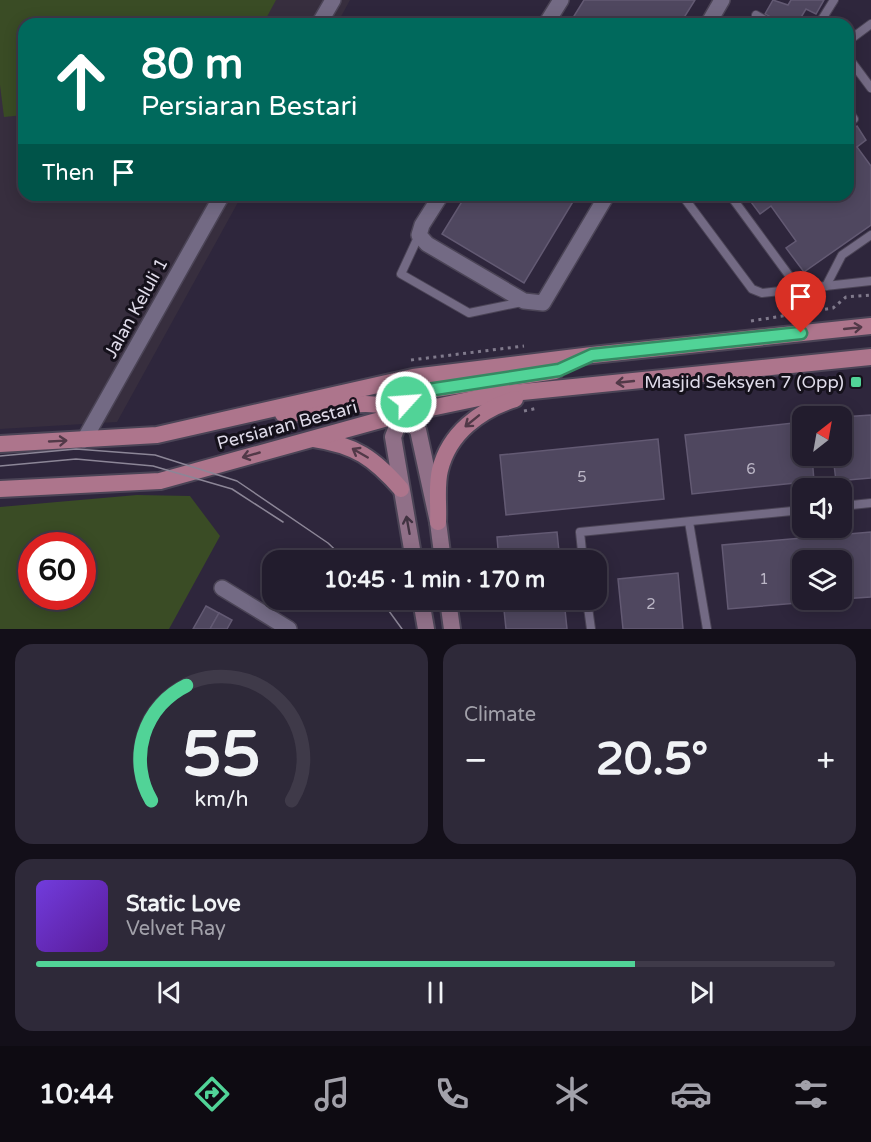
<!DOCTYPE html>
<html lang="en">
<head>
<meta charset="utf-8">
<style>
  :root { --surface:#221c2d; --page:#2e2939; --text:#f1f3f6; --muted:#a2a1aa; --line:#3f3a49; --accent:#51d397 }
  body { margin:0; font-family:"Varela Round",sans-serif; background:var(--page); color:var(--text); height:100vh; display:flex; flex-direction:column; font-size:22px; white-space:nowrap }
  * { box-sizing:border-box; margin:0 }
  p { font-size:20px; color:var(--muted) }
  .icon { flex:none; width:33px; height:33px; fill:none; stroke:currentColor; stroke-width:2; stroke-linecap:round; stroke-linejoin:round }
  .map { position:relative; height:629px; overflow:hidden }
  .side { display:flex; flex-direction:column; gap:15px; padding:15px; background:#130f19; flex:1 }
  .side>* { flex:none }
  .guide { position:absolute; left:18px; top:18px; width:836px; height:183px; border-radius:18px; box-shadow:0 3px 15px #0003,0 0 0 2px var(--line); background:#00695c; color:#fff; overflow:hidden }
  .needle { width:39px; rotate:31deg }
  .controls { position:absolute; left:792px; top:406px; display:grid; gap:12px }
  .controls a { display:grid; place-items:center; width:60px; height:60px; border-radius:12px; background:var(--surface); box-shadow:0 3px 15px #0003,0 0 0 2px var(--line); font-size:30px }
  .speed { position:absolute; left:18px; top:532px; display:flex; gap:12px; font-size:30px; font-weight:700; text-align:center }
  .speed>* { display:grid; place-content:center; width:78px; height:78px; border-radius:50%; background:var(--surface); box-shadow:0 3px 15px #0003,0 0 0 2px var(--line); line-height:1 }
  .speed .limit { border:9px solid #d22; background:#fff; color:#111 }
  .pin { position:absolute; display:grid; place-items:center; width:51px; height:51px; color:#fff; margin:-62px -26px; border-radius:50% 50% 50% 0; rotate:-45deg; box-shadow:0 0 6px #0007 }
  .pin .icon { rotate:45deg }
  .me { position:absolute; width:66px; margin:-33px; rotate:64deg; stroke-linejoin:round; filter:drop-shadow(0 0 4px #0008) }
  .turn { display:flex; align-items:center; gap:21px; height:126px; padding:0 24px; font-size:27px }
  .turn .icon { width:78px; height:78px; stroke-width:2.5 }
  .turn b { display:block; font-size:42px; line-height:51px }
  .then { display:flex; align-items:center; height:57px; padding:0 24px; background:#0003; gap:12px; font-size:22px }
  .big { font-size:45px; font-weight:800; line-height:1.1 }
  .side .card { flex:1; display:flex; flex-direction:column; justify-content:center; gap:9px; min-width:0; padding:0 21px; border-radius:18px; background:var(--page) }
  .side .dial { align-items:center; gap:0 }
  .dial svg { height:156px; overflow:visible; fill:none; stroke:var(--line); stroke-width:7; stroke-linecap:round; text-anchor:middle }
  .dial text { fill:var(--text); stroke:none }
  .song { display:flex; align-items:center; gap:18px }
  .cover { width:72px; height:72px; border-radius:9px; background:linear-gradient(135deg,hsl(260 70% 55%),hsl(270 70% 35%)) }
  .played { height:6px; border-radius:3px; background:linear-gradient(90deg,var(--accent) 75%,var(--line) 75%) }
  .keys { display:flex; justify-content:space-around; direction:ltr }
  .heat { display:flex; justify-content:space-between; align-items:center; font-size:33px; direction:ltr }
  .side .tiles { flex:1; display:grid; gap:15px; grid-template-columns:1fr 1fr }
  .card:last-child { grid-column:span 2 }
  .trip { position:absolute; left:262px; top:550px; width:345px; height:60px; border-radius:18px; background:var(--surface); box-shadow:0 3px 15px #0003,0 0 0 2px var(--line); font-weight:800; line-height:60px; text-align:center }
  .menu { display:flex; height:96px; justify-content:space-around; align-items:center; background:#0e0b12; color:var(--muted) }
  .menu .icon { width:42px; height:42px }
  .menu .current { color:var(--accent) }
  .menu b { font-size:27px; color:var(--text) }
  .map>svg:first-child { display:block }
  .industrial { fill:#372e3e }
  .green { fill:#3a4c25; fill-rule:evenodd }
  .building { fill:#4f475f; stroke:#635a73; stroke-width:1.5 }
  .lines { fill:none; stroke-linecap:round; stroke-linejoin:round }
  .service-casing { stroke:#4b4456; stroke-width:10 }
  .minor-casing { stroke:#4b4456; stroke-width:18 }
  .secondary-casing { stroke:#4b4456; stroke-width:20 }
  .primary-casing { stroke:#4b4456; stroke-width:20 }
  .path { stroke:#807a8c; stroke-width:3; stroke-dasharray:3 4.5; stroke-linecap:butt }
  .service { stroke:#736a84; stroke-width:8 }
  .minor { stroke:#736a84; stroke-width:15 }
  .secondary { stroke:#907088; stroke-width:16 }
  .primary { stroke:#ad758c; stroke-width:16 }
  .tram { stroke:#8c8697; stroke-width:1.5 }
  .oneway { stroke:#523948 }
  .oneway2 { stroke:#403241 }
  .route-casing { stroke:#358962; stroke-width:15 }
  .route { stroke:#51d397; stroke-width:10 }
  .poi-dot { fill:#51d397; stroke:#15111b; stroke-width:2 }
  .labels { text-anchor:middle; stroke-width:6; stroke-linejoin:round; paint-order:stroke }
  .number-label { font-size:15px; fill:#bbb6c6 }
  .street-label { font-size:18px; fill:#dfdbe9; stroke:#15111b }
  .poi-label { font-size:18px; fill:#dfdbe9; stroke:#15111b; text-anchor:end }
</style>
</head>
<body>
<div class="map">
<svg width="871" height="629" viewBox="0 0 871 629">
  <rect width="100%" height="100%" fill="#2e263c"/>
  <!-- industrial -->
  <polygon class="industrial" points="0,0 350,0 337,24 24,24 24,195 242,195 117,422 0,429"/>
  <!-- green -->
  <g class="green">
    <polygon points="0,0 276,0 263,24 24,24 24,115 4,117 0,85"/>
    <path d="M137 495 190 496 220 536 169 629H0V507ZM32 546H82V597H32Z"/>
  </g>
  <!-- building -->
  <g class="building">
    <polygon points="584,0 695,0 680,24 569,24"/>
    <polygon points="773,0 788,5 791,0 824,0 816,14 806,9 797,24 783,24 765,14"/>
    <polygon points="857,126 866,140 857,147 871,166 871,225 804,272 786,248 796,241 771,206 760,214 751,202 761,195 848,195 848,128 850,131"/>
    <polygon points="466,195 577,195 524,283 442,234"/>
    <polygon points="871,415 871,478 836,481 833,456 842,456 842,417"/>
    <polygon points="802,422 802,456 812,456 814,481 692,494 685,435"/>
    <polygon points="658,439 664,499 506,515 500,455"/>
    <polygon points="557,532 560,561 499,561 497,537"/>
    <polygon points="871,532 871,597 842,599 842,561 802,561 802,600 834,600 728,609 722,545"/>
    <polygon points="678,573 683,629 623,629 618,579"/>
    <polygon points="503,600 564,600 567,629 506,629"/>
    <polygon points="206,606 219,613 210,629 193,629"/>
    <polygon points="219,613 232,620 227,629 210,629"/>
  </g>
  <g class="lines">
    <defs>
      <g id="service">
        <polyline points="756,15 772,24"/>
        <polyline points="819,24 834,0"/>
        <polyline points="848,41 871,24"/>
        <polyline points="848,57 871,88"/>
        <polyline points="848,110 854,119"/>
        <polyline points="682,195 752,289 762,293 871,281"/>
        <polyline points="730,195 799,289"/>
        <polyline points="419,235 401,274 469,313 522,302"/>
        <polyline points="826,286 842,255 871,235"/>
        <polyline points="842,506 871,503"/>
        <polyline points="689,522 707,629"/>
        <polyline points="583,561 580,532 802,510"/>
        <polyline points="587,600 591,629"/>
      </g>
      <g id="minor">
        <polyline points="319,24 333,0"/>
        <polyline points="546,24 561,0"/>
        <polyline points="708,24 722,0"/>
        <polyline points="441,195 422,225 419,235 427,244 524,301 543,303 607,195"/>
        <polyline points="84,440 222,195"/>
        <polyline points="222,588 289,629"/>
      </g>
      <g id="secondary">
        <polyline points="414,561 393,437 402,414 418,430 438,522 443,561"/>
        <polyline points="421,600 426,629"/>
        <polyline points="448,600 452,629"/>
      </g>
      <g id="primary">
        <path d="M283 414C321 415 369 391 402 414"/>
        <polyline points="402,414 406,402 415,392 555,371"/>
        <path d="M314 439C355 445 374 458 401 489"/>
        <polyline points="0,444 157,435 413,377 592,355 871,326"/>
        <polyline points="0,489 160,481 402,414 493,395 871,357"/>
        <path d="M438 522C439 505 436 486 440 470 449 433 480 410 515 399"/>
      </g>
    </defs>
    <!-- service casing -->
    <use href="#service" class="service-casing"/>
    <!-- minor casing -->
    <use href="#minor" class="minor-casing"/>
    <!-- secondary casing -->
    <use href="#secondary" class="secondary-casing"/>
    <!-- primary casing -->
    <use href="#primary" class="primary-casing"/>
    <!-- path -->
    <g class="path">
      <polyline points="751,321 833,308 846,297 871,295"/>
      <polyline points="411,360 524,346"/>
      <polyline points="524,411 538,408"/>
    </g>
    <!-- service -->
    <use href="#service" class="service"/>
    <!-- minor -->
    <use href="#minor" class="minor"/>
    <!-- secondary -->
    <use href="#secondary" class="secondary"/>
    <!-- primary -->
    <use href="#primary" class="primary"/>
    <!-- tram -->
    <g class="tram">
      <polyline points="0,456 76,449 155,455 237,481 328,543 347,561"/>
      <polyline points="0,466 76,459 153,466 232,489 283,522"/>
      <polyline points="381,600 402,629"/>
    </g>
  </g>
  <!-- one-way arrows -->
  <defs><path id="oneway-shaft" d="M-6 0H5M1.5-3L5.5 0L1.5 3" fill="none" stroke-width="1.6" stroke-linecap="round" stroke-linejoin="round" transform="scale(1.5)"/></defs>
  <g class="oneway">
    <use href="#oneway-shaft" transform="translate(853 328) rotate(-6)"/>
    <use href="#oneway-shaft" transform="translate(625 382) rotate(174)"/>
    <use href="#oneway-shaft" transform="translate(472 421) rotate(141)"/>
    <use href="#oneway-shaft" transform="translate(58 441) rotate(-3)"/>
    <use href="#oneway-shaft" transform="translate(360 453) rotate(-150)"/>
    <use href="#oneway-shaft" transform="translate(251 455) rotate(164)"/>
  </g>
  <use class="oneway2" href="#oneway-shaft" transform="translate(408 525) rotate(-100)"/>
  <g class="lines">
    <defs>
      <polyline id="route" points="406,402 415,392 559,370 592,355 801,333"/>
    </defs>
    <!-- route casing -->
    <use href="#route" class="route-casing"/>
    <!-- route -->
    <use href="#route" class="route"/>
  </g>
  <!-- markers -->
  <rect class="poi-dot" x="850" y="376" width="12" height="12" rx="3"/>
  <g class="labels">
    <!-- number labels -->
    <g class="number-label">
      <text x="751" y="474">6</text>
      <text x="582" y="482">5</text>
      <text x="764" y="584">1</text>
      <text x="651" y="609">2</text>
    </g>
    <!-- street labels -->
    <g class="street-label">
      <text transform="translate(136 308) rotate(-61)" y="6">Jalan Keluli 1</text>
      <text transform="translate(287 425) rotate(-15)" y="6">Persiaran Bestari</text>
    </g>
    <!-- poi labels -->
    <g class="poi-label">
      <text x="844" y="388">Masjid Seksyen 7 (Opp)</text>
    </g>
  </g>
</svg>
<div class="controls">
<a><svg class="needle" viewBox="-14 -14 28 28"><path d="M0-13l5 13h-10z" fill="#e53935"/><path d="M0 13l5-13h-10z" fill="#a2a1aa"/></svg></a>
<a><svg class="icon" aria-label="sound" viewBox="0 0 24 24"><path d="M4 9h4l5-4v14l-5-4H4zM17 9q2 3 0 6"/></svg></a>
<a><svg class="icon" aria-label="layers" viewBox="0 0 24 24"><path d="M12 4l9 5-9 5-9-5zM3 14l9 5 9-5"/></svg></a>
</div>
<div class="speed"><div class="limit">60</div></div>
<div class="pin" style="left:801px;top:333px;background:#d93025"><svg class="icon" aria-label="arrive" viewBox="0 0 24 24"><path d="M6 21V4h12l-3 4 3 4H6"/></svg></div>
<svg class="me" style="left:406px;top:402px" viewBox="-20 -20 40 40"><circle r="17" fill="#51d397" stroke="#fff" stroke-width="3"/><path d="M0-11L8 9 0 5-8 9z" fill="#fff"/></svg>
<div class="trip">10:45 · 1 min · 170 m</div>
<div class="guide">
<div class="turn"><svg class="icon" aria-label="ahead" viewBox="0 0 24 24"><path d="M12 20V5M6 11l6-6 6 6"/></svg><div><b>80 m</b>Persiaran Bestari</div></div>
<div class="then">Then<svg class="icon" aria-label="arrive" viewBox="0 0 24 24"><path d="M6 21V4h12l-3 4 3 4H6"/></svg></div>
</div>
</div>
<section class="side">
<div class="tiles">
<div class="card dial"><svg viewBox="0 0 100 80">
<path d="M14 69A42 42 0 1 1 86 69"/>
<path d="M14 69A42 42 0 0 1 32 10" stroke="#51d397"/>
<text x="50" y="56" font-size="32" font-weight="700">55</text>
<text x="50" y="72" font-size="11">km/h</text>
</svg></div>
<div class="card"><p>Climate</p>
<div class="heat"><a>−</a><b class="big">20.5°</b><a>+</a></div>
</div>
<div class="card">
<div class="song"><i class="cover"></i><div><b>Static Love</b><p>Velvet Ray</p></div></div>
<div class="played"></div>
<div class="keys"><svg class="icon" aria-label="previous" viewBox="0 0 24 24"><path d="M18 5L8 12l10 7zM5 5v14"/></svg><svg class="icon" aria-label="pause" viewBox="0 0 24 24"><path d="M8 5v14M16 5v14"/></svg><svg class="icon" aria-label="next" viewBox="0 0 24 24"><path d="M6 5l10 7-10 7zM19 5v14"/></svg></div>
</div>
</div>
</section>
<nav class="menu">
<b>10:44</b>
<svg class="icon current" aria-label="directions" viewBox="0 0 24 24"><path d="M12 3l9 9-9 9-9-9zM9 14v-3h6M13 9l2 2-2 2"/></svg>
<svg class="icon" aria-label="music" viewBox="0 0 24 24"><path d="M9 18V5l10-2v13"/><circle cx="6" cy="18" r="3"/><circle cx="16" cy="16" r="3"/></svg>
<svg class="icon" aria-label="phone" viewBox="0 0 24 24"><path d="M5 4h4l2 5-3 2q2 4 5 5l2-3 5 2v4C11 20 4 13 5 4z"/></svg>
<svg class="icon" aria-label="climate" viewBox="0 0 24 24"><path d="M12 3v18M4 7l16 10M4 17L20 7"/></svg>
<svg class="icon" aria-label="car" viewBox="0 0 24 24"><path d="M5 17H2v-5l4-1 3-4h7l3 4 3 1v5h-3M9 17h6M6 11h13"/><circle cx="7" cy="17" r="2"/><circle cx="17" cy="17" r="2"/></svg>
<svg class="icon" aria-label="filters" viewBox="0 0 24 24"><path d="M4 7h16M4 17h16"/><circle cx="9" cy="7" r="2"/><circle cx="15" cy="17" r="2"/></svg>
</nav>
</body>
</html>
